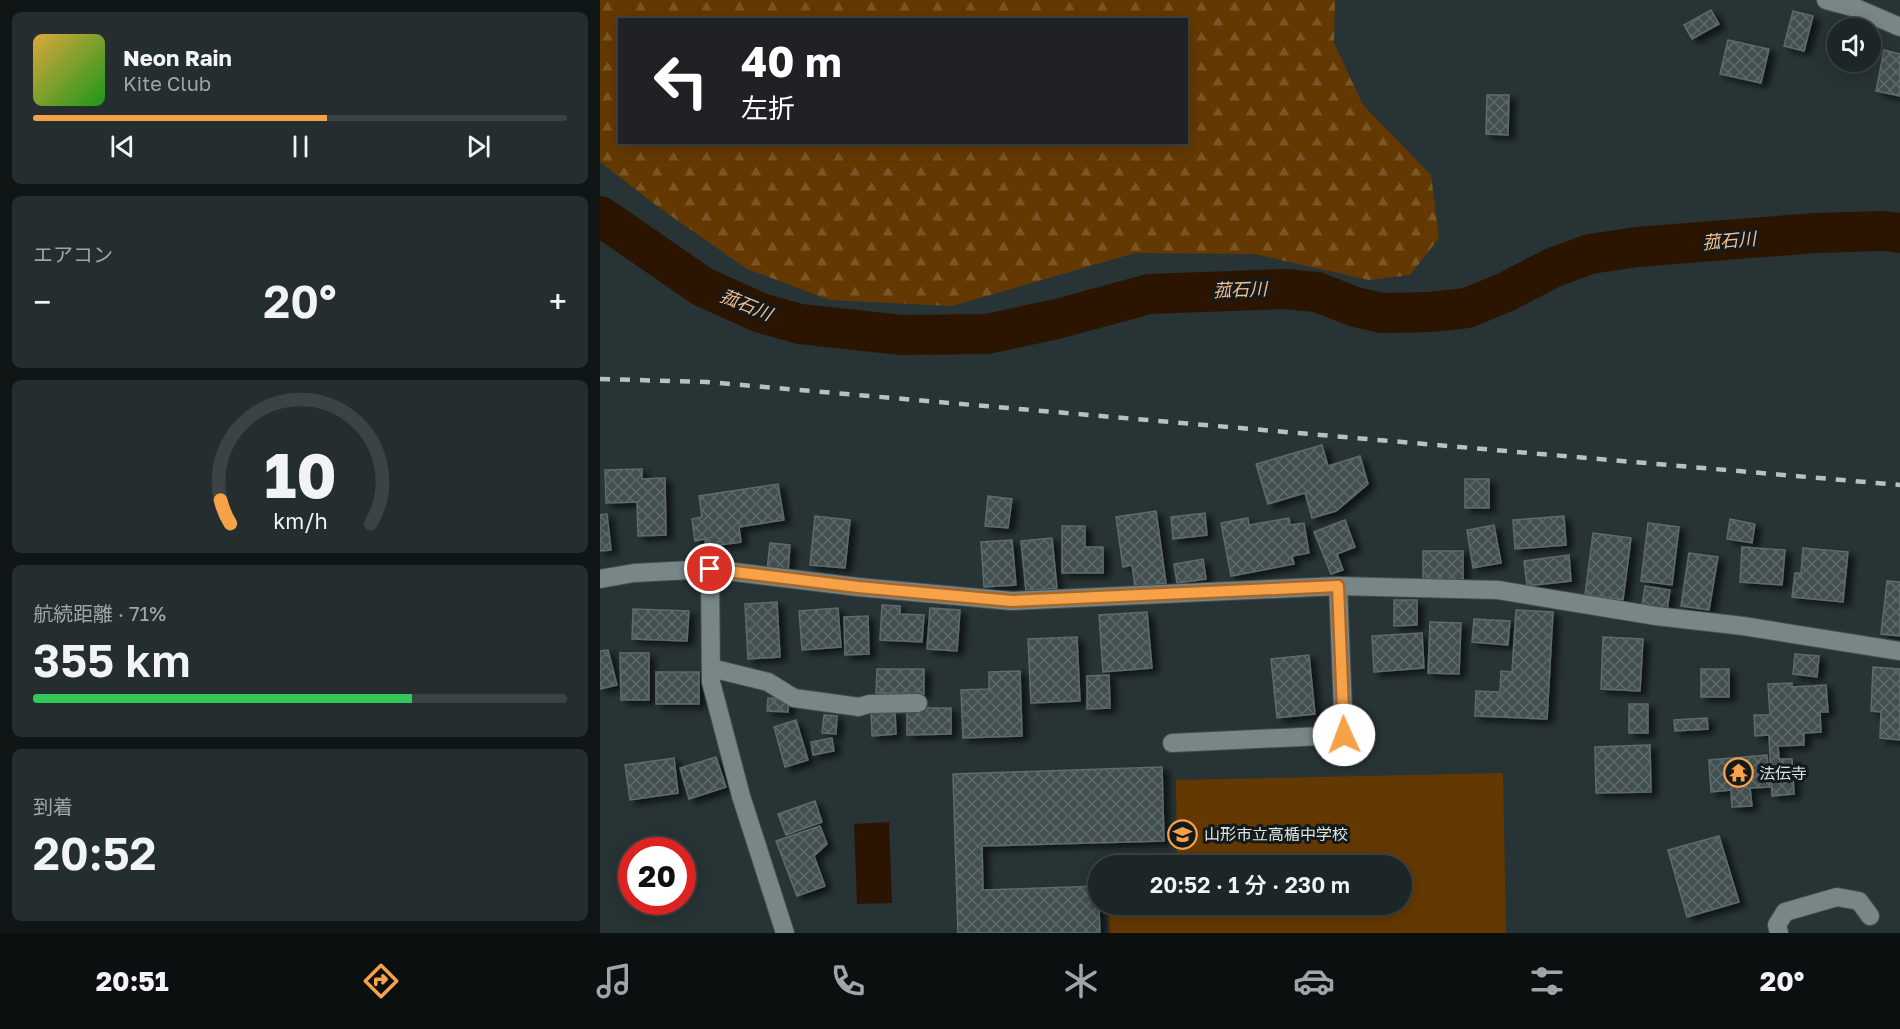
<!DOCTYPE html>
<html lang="ja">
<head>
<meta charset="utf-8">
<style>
  :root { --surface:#1d2627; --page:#252e2f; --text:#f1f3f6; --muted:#a0a5a7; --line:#3b4344; --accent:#f7a149 }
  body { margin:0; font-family:"Golos Text","Noto Sans JP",sans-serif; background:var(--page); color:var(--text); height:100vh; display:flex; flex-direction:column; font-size:22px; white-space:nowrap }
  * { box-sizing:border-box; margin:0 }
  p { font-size:20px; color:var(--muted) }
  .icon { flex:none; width:33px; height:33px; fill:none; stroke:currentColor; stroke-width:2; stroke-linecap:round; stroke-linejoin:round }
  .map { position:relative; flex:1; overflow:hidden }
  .panel { display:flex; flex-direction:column; gap:12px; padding:12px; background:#101515; width:600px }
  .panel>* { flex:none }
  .hud { position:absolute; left:18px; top:18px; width:570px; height:126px; border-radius:0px; box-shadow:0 3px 15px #0003,0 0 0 2px var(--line); background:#202124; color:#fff; overflow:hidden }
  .controls { position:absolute; left:1227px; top:18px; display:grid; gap:12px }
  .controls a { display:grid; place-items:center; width:54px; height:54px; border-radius:50%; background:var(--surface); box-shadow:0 3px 15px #0003,0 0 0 2px var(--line); font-size:30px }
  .speed { position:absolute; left:18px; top:837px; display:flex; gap:12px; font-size:30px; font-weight:700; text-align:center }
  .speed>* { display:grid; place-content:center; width:78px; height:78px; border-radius:50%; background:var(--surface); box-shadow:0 3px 15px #0003,0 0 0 2px var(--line); line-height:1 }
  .speed .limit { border:9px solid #d22; background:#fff; color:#111 }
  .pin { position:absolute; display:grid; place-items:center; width:51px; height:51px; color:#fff; margin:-26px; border:3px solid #fff; border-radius:50%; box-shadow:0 2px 6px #0007 }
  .me { position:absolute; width:66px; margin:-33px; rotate:358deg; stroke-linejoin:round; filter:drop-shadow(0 0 4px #0008) }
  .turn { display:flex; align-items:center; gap:21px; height:126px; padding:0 24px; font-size:27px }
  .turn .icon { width:78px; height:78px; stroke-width:2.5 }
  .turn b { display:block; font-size:42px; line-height:51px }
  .big { font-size:45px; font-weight:600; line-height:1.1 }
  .panel .widget { flex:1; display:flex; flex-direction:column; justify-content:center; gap:9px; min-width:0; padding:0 21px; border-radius:9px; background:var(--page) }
  .panel .dial { align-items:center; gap:0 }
  .dial svg { height:156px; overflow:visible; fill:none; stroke:var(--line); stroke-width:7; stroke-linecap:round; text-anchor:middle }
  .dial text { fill:var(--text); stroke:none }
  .song { display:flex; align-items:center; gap:18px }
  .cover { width:72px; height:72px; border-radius:9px; background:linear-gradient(135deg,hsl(40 70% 55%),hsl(120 70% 35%)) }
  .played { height:6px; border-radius:3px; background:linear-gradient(90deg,var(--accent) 55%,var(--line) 55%) }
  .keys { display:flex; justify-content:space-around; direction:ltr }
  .heat { display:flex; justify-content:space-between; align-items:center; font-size:33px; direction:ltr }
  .charge { height:9px; border-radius:4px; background:linear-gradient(90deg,#34c759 71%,var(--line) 0) }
  .trip { position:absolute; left:488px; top:855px; width:324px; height:60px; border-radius:30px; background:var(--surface); box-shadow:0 3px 15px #0003,0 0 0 2px var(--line); font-weight:600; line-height:60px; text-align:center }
  .menu { display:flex; height:96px; justify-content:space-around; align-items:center; background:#0c0f10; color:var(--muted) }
  .menu .icon { width:42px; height:42px }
  .menu .selected { color:var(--accent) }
  .menu b { font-size:27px; color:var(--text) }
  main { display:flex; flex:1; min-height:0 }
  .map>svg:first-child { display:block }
  .forest { fill:url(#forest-firs); fill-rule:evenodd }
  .green { fill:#643801 }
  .water { fill:#2b1501 }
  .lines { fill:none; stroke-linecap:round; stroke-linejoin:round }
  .river { stroke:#2b1501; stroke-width:40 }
  .building { fill:url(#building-cross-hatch); stroke:#5e6a6c; stroke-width:1.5; filter:url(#shadow) }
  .minor-casing { stroke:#454e50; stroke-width:20 }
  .minor { stroke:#798687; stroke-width:18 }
  .rail { stroke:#b8c0c0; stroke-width:4.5; stroke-dasharray:10 10; stroke-linecap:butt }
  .route-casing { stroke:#a1692f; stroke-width:15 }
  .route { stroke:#f7a149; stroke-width:10 }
  .labels { text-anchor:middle; stroke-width:6; stroke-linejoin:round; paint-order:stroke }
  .poi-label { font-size:16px; fill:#dce3e3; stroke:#14191a; text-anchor:start }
  .water-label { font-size:18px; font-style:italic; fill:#f7be8b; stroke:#14191a }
</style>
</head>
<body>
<main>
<section class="panel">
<div class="widget">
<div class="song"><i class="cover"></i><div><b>Neon Rain</b><p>Kite Club</p></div></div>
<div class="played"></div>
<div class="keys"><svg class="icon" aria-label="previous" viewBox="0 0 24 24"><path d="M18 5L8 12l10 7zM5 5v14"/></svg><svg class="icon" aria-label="pause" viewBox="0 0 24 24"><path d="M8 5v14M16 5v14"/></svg><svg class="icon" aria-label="next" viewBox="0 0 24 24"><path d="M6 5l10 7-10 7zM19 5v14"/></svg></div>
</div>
<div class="widget"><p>エアコン</p>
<div class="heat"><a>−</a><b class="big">20°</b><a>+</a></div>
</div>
<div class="widget dial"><svg viewBox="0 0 100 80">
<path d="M14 69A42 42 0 1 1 86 69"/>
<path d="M14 69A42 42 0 0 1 9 57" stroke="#f7a149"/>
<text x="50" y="56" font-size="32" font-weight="700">10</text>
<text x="50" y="72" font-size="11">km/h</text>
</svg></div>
<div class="widget"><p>航続距離 · 71%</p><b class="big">355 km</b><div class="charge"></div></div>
<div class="widget"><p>到着</p><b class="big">20:52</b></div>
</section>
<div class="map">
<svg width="1300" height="933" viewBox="0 0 1300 933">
  <defs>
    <pattern id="forest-firs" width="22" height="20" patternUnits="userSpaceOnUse" patternTransform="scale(1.5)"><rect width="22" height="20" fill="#643801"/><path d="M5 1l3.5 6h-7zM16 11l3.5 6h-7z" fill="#7a5526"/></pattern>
    <pattern id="building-cross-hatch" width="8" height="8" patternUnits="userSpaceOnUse" patternTransform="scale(1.5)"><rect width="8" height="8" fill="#434f51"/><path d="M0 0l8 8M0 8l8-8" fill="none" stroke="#5e686a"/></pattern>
    <filter id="shadow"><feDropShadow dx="6" dy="4" stdDeviation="3" flood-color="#0009"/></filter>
  </defs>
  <rect width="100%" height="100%" fill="#273334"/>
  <!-- forest -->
  <path class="forest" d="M0 0H735L734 43 763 105 831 175 839 238 810 275 769 280 655 254 535 253 352 306 230 300 147 269 61 209 0 162ZM20 20H586V142H20Z"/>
  <!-- green -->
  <polygon class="green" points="903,773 906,933 509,933 508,905 801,904 801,866 577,865 576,780"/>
  <!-- water -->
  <polygon class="water" points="289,822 292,903 257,904 254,824"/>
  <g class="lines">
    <!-- river -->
    <polyline class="river" points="0,216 103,287 161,313 200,324 302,335 387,334 457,319 549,294 684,289 717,292 755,307 782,313 831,312 867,308 906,292 952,268 990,254 1037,247 1215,233 1284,231 1300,233"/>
  </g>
  <!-- building -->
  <g class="building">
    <polygon points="1111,10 1119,24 1092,39 1084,25"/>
    <polygon points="1193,11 1213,16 1204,51 1184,46"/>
    <polygon points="1128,40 1169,49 1161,83 1120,74"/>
    <polygon points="1284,50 1300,54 1300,96 1276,91"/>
    <polygon points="887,95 909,95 908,135 886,134"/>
    <polygon points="722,445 728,466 760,456 768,484 736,511 712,518 705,493 668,504 656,464"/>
    <polygon points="42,469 42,479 65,478 66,535 38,536 37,502 6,503 5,470"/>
    <rect x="865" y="479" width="24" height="29"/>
    <polygon points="178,484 184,520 139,527 141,542 106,547 105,539 95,541 92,519 102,517 99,496"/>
    <polygon points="388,496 412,499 408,528 385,526"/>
    <polygon points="556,511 566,583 535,587 532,565 523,567 516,517"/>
    <polygon points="605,513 607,535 573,539 571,517"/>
    <polygon points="7,514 11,550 0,551 0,515"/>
    <polygon points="215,516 250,520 245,568 210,565"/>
    <polygon points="964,516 966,545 915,549 913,520"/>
    <polygon points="648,518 649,525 689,518 690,525 704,523 709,553 692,556 694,564 631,576 621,523"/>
    <polygon points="1130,519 1155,524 1152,543 1127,539"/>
    <polygon points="745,520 755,547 737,554 743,570 731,574 714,532"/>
    <polygon points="1048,523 1079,527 1072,585 1041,581"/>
    <polygon points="894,525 901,563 873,568 867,530"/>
    <polygon points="462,526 485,526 485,547 503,547 503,573 462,573"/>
    <polygon points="993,533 1031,538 1023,600 985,595"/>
    <polygon points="452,538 457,588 426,591 421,541"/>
    <polygon points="412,540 416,585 384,587 381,542"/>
    <polygon points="170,543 190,545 188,572 167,570"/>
    <polygon points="1142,547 1185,550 1182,585 1140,582"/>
    <polygon points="1203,548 1248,552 1243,602 1192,597 1195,573 1201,573"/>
    <rect x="823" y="551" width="40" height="30"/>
    <polygon points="1089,553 1118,557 1109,610 1081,606"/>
    <polygon points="969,555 971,581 927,586 924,561"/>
    <polygon points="603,559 606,579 577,583 574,564"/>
    <polygon points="1287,581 1300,582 1300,636 1281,634"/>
    <polygon points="1045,586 1070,590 1067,610 1042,606"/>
    <polygon points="794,600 817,600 817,625 794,626"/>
    <polygon points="177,602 180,657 148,659 145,604"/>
    <polygon points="282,605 300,606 300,614 324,615 322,642 280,640"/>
    <polygon points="238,608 241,647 202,650 199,611"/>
    <polygon points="330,608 360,610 357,651 327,649"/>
    <polygon points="33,609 89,611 87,641 32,639"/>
    <polygon points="916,610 953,612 947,719 875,716 876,691 900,692 901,671 912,672"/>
    <polygon points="547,612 552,668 503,672 499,615"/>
    <polygon points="268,616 269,654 245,655 244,617"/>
    <polygon points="874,619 910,621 908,645 872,642"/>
    <polygon points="830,622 861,623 859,674 828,673"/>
    <polygon points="822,633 824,668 774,672 772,636"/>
    <polygon points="477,637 480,701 431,703 428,639"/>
    <polygon points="1003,637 1043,639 1040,691 1001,689"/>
    <polygon points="8,650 17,685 0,689 0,651"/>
    <polygon points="20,653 49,653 49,700 21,700"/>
    <polygon points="1195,654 1219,656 1217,677 1193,674"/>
    <polygon points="709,655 715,714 677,718 671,659"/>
    <polygon points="1273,667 1300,669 1300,740 1280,738 1281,712 1271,711"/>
    <polygon points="277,669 324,669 324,694 276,693"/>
    <rect x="1101" y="669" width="28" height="28"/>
    <polygon points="420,671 422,736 363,738 361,690 389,689 389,672"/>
    <rect x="56" y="672" width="43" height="32"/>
    <polygon points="509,675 510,708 487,709 487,676"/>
    <polygon points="1192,683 1192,687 1226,685 1228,712 1220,712 1221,732 1204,733 1204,745 1178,746 1179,759 1192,759 1194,794 1172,796 1169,735 1155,736 1154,715 1170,715 1168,684"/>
    <polygon points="168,698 189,699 188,712 167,711"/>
    <rect x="1029" y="704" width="19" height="29"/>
    <polygon points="307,708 351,708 351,734 307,735"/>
    <polygon points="295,712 296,734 272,736 271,713"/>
    <polygon points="224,715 237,716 236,734 222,733"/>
    <polygon points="1107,718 1108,729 1075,731 1074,720"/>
    <polygon points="196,720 208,760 185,767 174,727"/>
    <polygon points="232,738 234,751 213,755 211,742"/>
    <polygon points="1050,745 1051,792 996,793 995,747"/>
    <polygon points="1167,755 1170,787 1150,788 1152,806 1132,807 1131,790 1111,792 1109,760"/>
    <polygon points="116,757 126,787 89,799 80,768"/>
    <polygon points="74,758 78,793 30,800 25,765"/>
    <polygon points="562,767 564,841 382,846 383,890 498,886 500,933 358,933 353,774"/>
    <polygon points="215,801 222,822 186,835 178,814"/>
    <polygon points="220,826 227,844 214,856 225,886 197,896 176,841"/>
    <polygon points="1119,836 1139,902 1087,917 1068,850"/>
    <polygon points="555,862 555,866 507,866 507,863"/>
  </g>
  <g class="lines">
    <defs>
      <g id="minor">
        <polyline points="1226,0 1256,8 1300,27"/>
        <polyline points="110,569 111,682 141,796 185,933"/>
        <polyline points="0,579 34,573 110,569 258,587 412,601 738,586 898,590 1056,616 1143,626 1300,651"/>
        <polyline points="111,668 168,682 194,698 259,707 269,704 318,703"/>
        <polyline points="572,743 744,735 738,586"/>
        <polyline points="1179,933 1177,925 1185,912 1237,897 1259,901 1270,916"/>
      </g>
    </defs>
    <!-- minor casing -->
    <use href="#minor" class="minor-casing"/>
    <!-- minor -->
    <use href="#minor" class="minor"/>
    <!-- rail -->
    <polyline class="rail" points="0,379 107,382 1300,485"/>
  </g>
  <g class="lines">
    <defs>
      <polyline id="route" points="110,569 258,587 412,601 738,586 744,735"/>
    </defs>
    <!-- route casing -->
    <use href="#route" class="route-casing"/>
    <!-- route -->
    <use href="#route" class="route"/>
  </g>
  <!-- icons -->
  <defs>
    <symbol id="temple-ring" viewBox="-11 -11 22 22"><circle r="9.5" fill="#14191a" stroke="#f7a149" stroke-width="1.5"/><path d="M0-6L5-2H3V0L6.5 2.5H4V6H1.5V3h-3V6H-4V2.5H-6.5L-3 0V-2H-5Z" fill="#f7a149"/></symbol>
    <symbol id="school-ring" viewBox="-11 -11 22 22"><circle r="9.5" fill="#14191a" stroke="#f7a149" stroke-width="1.5"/><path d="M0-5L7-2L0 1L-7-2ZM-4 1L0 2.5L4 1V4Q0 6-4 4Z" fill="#f7a149"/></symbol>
  </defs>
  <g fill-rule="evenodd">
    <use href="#temple-ring" x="1122" y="756" width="33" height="33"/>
    <use href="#school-ring" x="566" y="818" width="33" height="33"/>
  </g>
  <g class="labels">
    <!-- poi labels -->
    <g class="poi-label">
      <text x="1159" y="779">法伝寺</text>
      <text x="604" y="840">山形市立高楯中学校</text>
    </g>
    <!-- water labels -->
    <g class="water-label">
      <text transform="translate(1129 241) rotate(-5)" y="6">菰石川</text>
      <text transform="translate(640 290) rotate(-2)" y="6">菰石川</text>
      <text transform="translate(146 305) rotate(22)" y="6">菰石川</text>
    </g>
  </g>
</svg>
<div class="controls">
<a><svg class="icon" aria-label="sound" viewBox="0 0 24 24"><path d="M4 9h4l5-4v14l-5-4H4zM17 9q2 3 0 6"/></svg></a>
</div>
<div class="speed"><div class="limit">20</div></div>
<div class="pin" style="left:110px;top:569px;background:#d93025"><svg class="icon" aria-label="arrive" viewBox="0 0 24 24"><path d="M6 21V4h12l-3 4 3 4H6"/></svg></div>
<svg class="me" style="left:744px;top:735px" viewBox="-20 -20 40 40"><circle r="19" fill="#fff"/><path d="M0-13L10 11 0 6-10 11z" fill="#f7a149"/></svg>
<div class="trip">20:52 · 1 分 · 230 m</div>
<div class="hud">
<div class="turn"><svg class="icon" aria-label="left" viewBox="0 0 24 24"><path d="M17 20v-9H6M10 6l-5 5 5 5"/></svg><div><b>40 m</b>左折</div></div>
</div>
</div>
</main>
<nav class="menu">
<b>20:51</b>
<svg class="icon selected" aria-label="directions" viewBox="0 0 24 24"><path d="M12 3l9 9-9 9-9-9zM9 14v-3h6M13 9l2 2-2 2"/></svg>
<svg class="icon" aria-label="music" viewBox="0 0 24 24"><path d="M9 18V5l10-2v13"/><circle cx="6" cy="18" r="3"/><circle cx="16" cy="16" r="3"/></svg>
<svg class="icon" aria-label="phone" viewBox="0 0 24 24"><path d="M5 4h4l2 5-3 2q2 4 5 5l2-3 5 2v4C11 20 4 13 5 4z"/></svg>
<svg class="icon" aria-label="climate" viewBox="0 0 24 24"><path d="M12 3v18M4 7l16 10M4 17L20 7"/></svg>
<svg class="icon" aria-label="car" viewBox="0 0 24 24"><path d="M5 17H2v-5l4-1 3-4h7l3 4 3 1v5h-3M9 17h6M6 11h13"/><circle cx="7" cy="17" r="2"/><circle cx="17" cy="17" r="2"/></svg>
<svg class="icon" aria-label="filters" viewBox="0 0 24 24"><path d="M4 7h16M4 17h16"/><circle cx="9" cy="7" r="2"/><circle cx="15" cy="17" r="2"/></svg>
<b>20°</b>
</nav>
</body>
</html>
